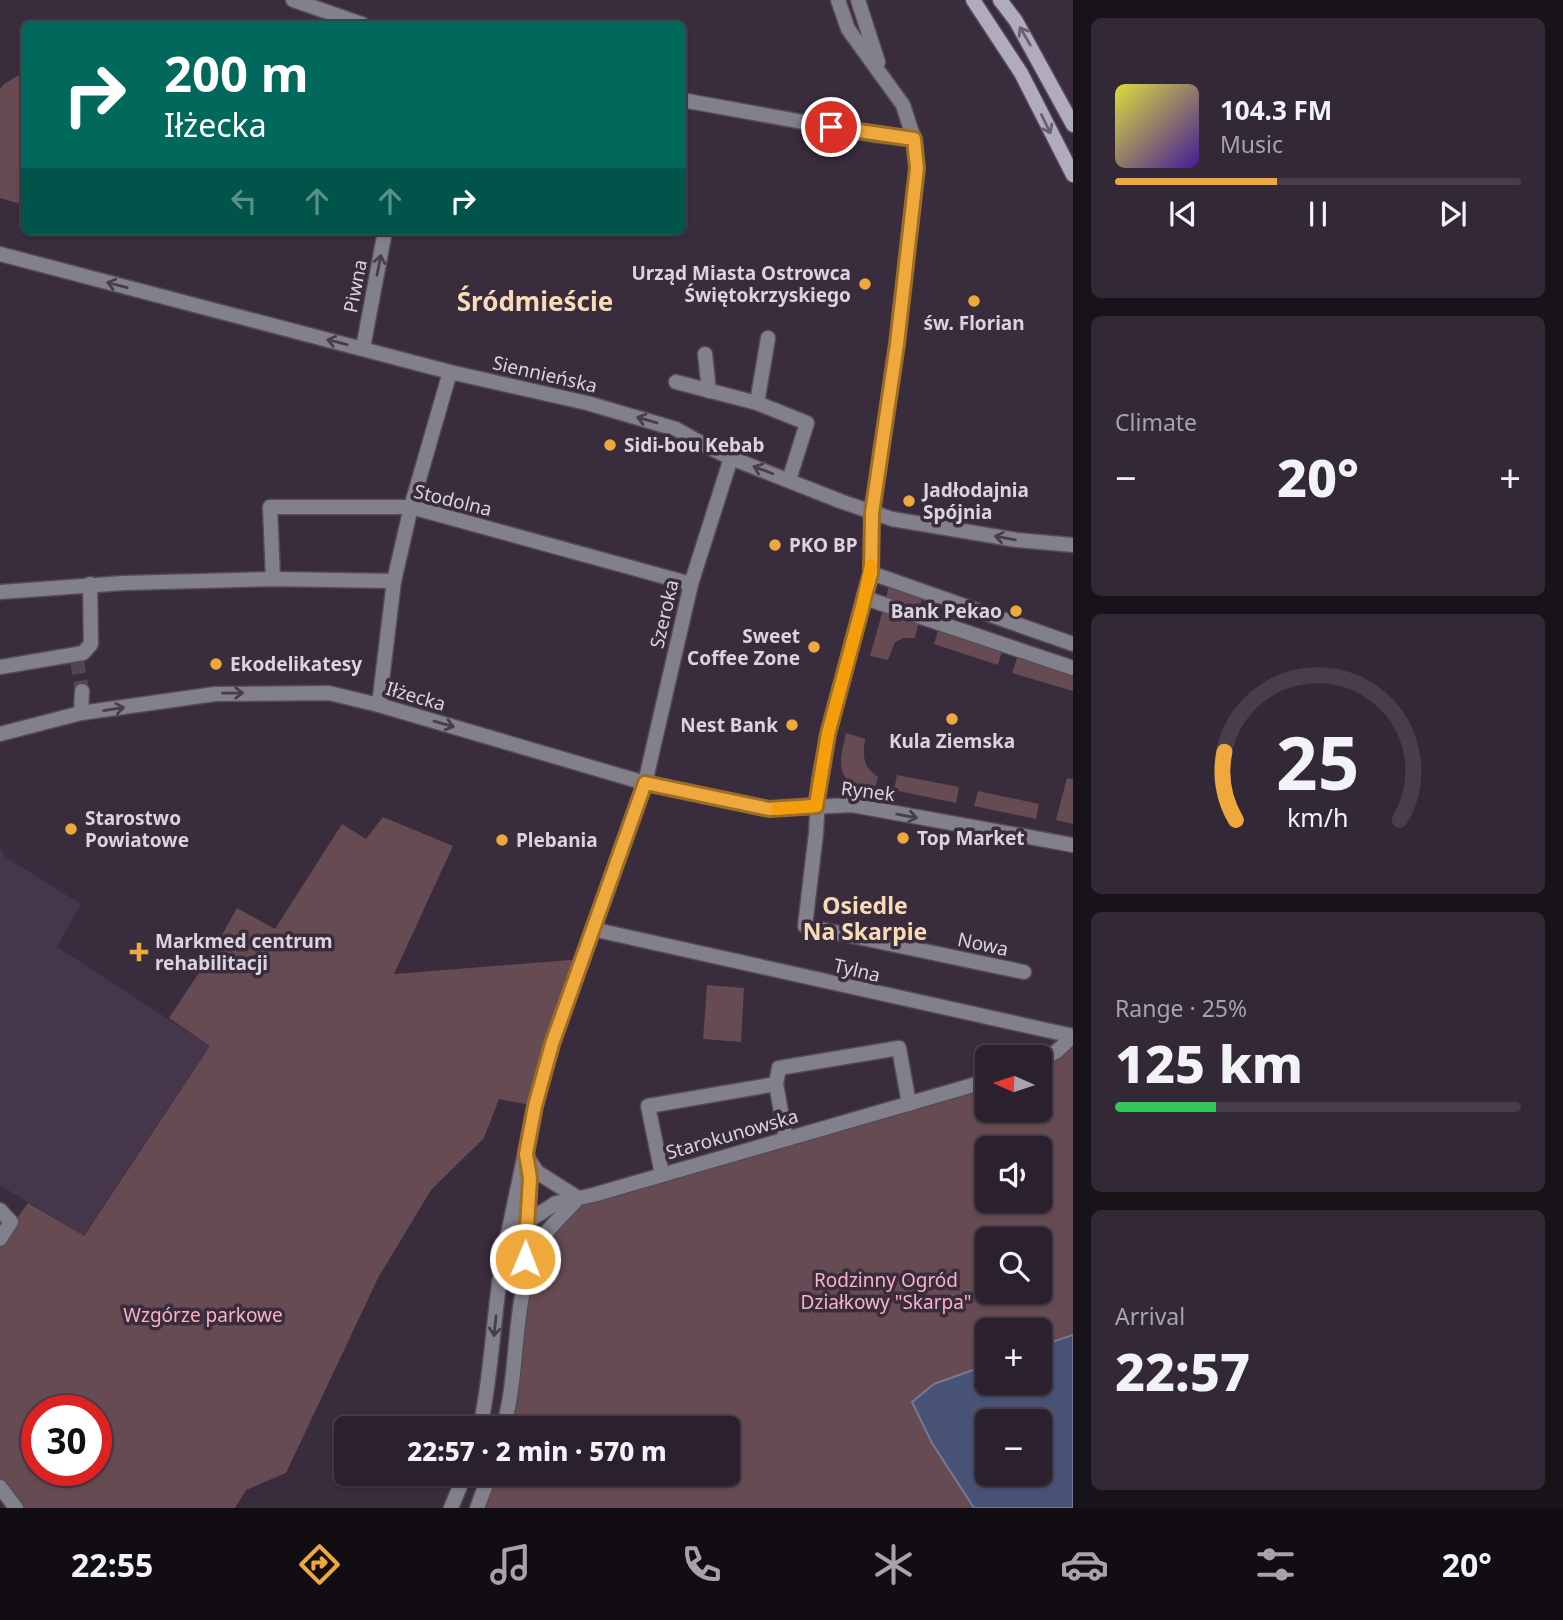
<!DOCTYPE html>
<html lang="en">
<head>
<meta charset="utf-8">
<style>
  :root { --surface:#2b212e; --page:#332936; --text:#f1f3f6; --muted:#a6a3aa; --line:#473e4a; --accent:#eea83c }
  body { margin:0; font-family:"Noto Sans",sans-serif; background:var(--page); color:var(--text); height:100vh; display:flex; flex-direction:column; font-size:26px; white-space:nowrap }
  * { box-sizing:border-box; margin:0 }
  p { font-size:23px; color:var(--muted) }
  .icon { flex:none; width:38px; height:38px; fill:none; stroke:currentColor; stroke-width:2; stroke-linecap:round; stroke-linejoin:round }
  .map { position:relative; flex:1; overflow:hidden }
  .details { display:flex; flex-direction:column; gap:18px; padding:18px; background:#181219; width:490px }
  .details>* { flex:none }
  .banner { position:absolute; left:21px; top:21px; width:665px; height:214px; border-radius:10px; box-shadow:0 2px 5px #0004,0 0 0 2px var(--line); background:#00695c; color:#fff; overflow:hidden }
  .needle { width:46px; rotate:273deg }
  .buttons { position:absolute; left:975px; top:1045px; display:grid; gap:14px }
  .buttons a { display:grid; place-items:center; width:77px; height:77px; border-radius:10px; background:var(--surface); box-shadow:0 2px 5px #0004,0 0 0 2px var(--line); font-size:35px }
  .speed { position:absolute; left:21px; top:1395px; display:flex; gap:14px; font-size:35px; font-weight:700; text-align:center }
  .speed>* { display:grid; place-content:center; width:91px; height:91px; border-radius:50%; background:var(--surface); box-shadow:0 2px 5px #0004,0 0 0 2px var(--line); line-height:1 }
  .speed .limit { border:10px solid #d22; background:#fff; color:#111 }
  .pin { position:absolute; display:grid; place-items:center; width:60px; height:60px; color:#fff; margin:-30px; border:4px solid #fff; border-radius:50%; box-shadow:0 2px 7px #0007 }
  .me { position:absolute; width:77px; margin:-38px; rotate:1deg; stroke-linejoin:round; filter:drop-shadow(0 0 5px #0008) }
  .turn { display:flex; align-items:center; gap:24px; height:147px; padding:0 28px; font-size:32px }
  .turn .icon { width:91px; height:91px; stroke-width:2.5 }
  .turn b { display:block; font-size:49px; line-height:60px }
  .lanes { display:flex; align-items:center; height:66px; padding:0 28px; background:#0003; justify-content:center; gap:35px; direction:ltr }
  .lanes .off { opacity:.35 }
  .big { font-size:52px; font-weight:800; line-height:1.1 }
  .details .tile { flex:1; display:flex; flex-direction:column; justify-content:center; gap:10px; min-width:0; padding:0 24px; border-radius:10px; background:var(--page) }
  .details .dial { align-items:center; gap:0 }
  .dial svg { height:182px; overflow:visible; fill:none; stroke:var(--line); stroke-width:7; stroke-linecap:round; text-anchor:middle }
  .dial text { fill:var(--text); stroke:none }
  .song { display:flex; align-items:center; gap:21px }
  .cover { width:84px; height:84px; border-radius:10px; background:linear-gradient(135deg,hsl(60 70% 55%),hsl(260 70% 35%)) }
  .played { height:7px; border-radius:4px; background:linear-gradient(90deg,var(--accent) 40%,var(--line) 40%) }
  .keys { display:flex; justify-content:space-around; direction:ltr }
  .heat { display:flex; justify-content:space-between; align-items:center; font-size:38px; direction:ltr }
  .charge { height:10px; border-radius:5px; background:linear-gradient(90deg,#34c759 25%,var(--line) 0) }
  .trip { position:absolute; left:334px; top:1416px; width:406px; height:70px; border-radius:10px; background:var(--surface); box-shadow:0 2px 5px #0004,0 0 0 2px var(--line); font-weight:800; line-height:70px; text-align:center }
  .tab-bar { display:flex; height:112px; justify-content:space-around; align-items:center; background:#110d12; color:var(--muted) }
  .tab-bar .icon { width:49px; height:49px }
  .tab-bar .on { color:var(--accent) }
  .tab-bar b { font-size:32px; color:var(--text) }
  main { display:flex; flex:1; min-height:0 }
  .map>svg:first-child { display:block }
  .built { fill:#46364c }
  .green { fill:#664c52; fill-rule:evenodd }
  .water { fill:#485275; stroke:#747994; stroke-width:2; fill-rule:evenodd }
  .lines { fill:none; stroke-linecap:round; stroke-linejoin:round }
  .minor-tunnel { stroke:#514555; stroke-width:14; stroke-dasharray:14 7; stroke-linecap:butt }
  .pedestrian-casing { stroke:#564a5a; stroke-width:17 }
  .minor-casing { stroke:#564a5a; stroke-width:17 }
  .tertiary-casing { stroke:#564a5a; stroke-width:17 }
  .secondary-casing { stroke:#564a5a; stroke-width:17 }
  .pedestrian { stroke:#82808a; stroke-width:14 }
  .minor { stroke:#82808a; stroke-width:14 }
  .tertiary { stroke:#82808a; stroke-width:14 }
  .secondary { stroke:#b0acbd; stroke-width:14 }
  .oneway { stroke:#695f70 }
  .oneway2 { stroke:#483d4c }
  .route-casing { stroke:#9b6d27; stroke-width:18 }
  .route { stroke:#eea83c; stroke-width:12 }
  .slow { stroke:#f59e0b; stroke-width:12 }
  .poi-dot { fill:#eea83c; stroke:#392c3d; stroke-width:2.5 }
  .labels { text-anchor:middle; stroke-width:7; stroke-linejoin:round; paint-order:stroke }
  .poi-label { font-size:19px; font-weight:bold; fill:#dbd3de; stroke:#392c3d; text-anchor:start }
  .street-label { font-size:19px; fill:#dbd3de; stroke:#392c3d }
  .park-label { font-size:19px; fill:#fbb2c2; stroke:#392c3d }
  .quarter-label { font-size:23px; font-weight:bold; fill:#f9dbb5; stroke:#392c3d }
  .district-label { font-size:26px; font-weight:bold; fill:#f9dbb5; stroke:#392c3d }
</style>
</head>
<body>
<main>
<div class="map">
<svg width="1073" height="1508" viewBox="0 0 1073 1508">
  <rect width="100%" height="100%" fill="#392c3d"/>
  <!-- built -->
  <polygon class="built" points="0,846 5,857 81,904 57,947 210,1046 83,1236 0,1185"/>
  <!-- green -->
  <g class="green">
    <polygon points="24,72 24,205 0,198 0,89 4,84"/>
    <polygon points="889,586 923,596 919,609 886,598"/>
    <polygon points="883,610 919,621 915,638 904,638 895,642 888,660 870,656"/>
    <polygon points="939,627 1003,648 998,665 934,644"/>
    <polygon points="1018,655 1073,672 1073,691 1012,673"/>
    <path d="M846 733 865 739C863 756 862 766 878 777L874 792C835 781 838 768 846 733Z"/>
    <polygon points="897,775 959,787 956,803 894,790"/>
    <polygon points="1067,778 1073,779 1073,824 1056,820"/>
    <polygon points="978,791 1039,804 1036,819 974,806"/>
    <path d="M383 817 453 846 394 974 570 960 581 961 535 1106 499 1099 484 1138 431 1190 378 1278 286 1473 246 1490 235 1508H16L0 1487V1242L28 1203 84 1236 210 1046 169 1018 212 953 237 908 275 929 342 824 366 839ZM37 1410H96V1470H37Z"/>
    <polygon points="707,985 744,988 741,1042 703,1039"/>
    <path d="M1073 1036V1508H477L490 1474H728V1428H503L537 1247 578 1198 987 1081V1110H1040V1061ZM987 1148H1040V1200H987ZM987 1239H1040V1292H987ZM987 1330H1040V1382H987ZM987 1421H1040V1474H987Z"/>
  </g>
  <!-- water -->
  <path class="water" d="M1073 1335V1508H974L932 1443 912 1402 934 1384 987 1365V1382H1040V1346ZM1040 1421V1474H987V1421Z"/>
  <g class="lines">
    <!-- minor-tunnel -->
    <polyline class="minor-tunnel" points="77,660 82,691"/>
    <defs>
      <g id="pedestrian">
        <polyline points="871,573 1073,644"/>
        <polyline points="865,598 1073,668"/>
      </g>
      <g id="minor">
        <polyline points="293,0 362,24"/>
        <polyline points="838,0 848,29 903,105 914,139 917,168 897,344 872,513 871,573 828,734 819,780 816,833 805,926 1024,972"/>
        <polyline points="858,0 878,62"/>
        <polyline points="682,100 875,135 914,139"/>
        <polyline points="0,254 450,372 587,403 676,429 710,448 731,458 840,501 892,519 1017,540 1073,545"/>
        <polyline points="363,348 385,231"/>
        <polyline points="705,354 709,391"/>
        <polyline points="676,382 757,403 807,423 789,480"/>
        <polyline points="757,403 768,338"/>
        <polyline points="273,579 270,507 411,507 691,584"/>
        <polyline points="0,592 124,583 273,579 394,581"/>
        <polyline points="0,667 83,653 91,644 90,584"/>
        <polyline points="379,705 394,581 411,507 450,372"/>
        <polyline points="81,713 82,691"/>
        <polyline points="0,734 81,713 215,694 329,693 379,705 645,783 769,809 852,805 1073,845"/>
        <polyline points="592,929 1073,1036"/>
        <polyline points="776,1084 779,1068 899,1048 909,1104"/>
        <polyline points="528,1158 537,1172 578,1198"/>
        <polyline points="662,1174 648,1106 776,1084 786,1139"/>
        <polyline points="0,1210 11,1222 0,1239"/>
        <polyline points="508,1234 535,1106 552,1044 645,783 691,584 731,458"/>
        <polyline points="526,1275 525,1242 529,1173"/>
      </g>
      <g id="tertiary">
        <polyline points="1040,1061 1057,1051 1073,1036"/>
        <path d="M480 1428C494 1364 493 1298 508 1234L556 1203 593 1195 987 1081"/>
        <path d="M503 1428C520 1372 511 1300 537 1248 546 1228 564 1215 578 1198"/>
        <polyline points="0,1487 16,1508"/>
        <polyline points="451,1508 465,1474"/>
        <polyline points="477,1508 490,1474"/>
      </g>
      <g id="secondary">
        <polyline points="973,0 1021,73 1073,175"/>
        <polyline points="1000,0 1016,21 1073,125"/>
      </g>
    </defs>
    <!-- pedestrian casing -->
    <use href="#pedestrian" class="pedestrian-casing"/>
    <!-- minor casing -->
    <use href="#minor" class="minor-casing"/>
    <!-- tertiary casing -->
    <use href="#tertiary" class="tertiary-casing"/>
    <!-- secondary casing -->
    <use href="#secondary" class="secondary-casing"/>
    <!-- pedestrian -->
    <use href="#pedestrian" class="pedestrian"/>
    <!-- minor -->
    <use href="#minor" class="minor"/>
    <!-- tertiary -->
    <use href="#tertiary" class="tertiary"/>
    <!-- secondary -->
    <use href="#secondary" class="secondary"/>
  </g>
  <!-- one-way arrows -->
  <defs><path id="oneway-shaft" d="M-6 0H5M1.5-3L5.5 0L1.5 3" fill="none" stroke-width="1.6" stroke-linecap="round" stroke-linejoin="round" transform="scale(1.75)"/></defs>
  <g class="oneway">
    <use href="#oneway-shaft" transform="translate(1025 36) rotate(-120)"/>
    <use href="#oneway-shaft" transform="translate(1046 124) rotate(64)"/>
  </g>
  <g class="oneway2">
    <use href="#oneway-shaft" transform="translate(379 265) rotate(-79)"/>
    <use href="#oneway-shaft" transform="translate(117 285) rotate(-165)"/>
    <use href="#oneway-shaft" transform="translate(337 342) rotate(-166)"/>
    <use href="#oneway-shaft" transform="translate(647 420) rotate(-164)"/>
    <use href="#oneway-shaft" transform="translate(763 470) rotate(-159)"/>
    <use href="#oneway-shaft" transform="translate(1005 538) rotate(-170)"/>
    <use href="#oneway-shaft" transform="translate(233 693) rotate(-1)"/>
    <use href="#oneway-shaft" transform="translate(114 709) rotate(-9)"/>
    <use href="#oneway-shaft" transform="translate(444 724) rotate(16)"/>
    <use href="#oneway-shaft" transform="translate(907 816) rotate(10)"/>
    <use href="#oneway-shaft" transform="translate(495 1326) rotate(96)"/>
  </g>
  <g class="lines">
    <defs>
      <polyline id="route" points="525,1259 530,1178 526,1154 535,1106 552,1044 645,783 769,809 816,806 828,734 871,573 872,513 897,344 917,168 914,139 831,127"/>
    </defs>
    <!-- route casing -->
    <use href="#route" class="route-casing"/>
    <!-- route -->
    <use href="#route" class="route"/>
    <!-- slow -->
    <polyline class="slow" points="777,809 816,806 828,734 862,608 871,565"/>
  </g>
  <!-- markers -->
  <g class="poi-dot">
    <circle cx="865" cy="284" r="7"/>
    <circle cx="974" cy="301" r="7"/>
    <circle cx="610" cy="445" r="7"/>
    <circle cx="909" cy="501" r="7"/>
    <circle cx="775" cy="545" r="7"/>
    <circle cx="1016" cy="611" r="7"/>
    <circle cx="814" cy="647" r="7"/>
    <circle cx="216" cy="664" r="7"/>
    <circle cx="952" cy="719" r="7"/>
    <circle cx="792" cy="725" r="7"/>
    <circle cx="71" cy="829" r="7"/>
    <circle cx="903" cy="838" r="7"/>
    <circle cx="502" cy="840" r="7"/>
    <path d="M135.5 941.5h7v7h7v7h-7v7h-7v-7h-7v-7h7z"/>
  </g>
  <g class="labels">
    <!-- poi labels -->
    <g class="poi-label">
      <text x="851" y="280" text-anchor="end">Urząd Miasta Ostrowca<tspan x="851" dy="22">Świętokrzyskiego</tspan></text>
      <text x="974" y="330" text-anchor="middle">św. Florian</text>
      <text x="624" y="452">Sidi-bou Kebab</text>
      <text x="923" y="497">Jadłodajnia<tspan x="923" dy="22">Spójnia</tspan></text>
      <text x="789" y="552">PKO BP</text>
      <text x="1002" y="618" text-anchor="end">Bank Pekao</text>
      <text x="800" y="643" text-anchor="end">Sweet<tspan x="800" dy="22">Coffee Zone</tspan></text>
      <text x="230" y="671">Ekodelikatesy</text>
      <text x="778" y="732" text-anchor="end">Nest Bank</text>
      <text x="952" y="748" text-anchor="middle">Kula Ziemska</text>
      <text x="85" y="825">Starostwo<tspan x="85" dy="22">Powiatowe</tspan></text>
      <text x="917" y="845">Top Market</text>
      <text x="516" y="847">Plebania</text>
      <text x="155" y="948">Markmed centrum<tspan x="155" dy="22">rehabilitacji</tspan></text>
    </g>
    <!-- street labels -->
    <g class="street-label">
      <text transform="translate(355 286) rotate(-79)" y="7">Piwna</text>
      <text transform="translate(545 374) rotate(13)" y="7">Siennieńska</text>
      <text transform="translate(453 500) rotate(14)" y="7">Stodolna</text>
      <text transform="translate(664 614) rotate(-77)" y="7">Szeroka</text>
      <text transform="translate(416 696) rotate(16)" y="7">Iłżecka</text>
      <text transform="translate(868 791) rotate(7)" y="7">Rynek</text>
      <text transform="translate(983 944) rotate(12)" y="7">Nowa</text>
      <text transform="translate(857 970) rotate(13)" y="7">Tylna</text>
      <text transform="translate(732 1134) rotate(-16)" y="7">Starokunowska</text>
    </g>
    <!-- park labels -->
    <g class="park-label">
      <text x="886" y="1287">Rodzinny Ogród<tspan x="886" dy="22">Działkowy "Skarpa"</tspan></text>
      <text x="203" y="1322">Wzgórze parkowe</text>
    </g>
    <!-- quarter labels -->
    <g class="quarter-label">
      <text x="865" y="914">Osiedle<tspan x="865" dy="26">Na Skarpie</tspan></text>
    </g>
    <!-- district labels -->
    <g class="district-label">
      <text x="535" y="311">Śródmieście</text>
    </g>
  </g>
</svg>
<div class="buttons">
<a><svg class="needle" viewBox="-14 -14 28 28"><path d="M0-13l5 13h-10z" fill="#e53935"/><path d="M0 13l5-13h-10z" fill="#a6a3aa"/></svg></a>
<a><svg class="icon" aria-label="sound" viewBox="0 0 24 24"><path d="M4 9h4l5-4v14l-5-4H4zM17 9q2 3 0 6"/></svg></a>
<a><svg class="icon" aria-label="search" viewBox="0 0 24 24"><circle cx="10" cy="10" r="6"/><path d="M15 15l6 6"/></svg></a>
<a>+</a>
<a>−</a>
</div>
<div class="speed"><div class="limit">30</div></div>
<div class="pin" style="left:831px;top:127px;background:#d93025"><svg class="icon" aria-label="arrive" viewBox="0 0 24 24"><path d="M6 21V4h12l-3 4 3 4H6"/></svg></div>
<svg class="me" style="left:525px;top:1259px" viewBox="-20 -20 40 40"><circle r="17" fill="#eea83c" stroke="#fff" stroke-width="3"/><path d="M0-11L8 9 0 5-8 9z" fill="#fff"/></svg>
<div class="trip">22:57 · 2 min · 570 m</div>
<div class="banner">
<div class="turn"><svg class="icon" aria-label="right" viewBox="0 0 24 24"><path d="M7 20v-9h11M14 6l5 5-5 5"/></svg><div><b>200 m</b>Iłżecka</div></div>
<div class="lanes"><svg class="icon off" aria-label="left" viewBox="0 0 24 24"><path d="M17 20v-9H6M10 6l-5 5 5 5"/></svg><svg class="icon off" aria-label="ahead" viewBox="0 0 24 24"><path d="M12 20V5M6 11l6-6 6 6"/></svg><svg class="icon off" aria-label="ahead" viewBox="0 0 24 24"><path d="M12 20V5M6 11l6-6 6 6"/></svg><svg class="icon" aria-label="right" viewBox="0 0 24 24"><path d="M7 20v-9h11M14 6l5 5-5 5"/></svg></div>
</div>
</div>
<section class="details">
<div class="tile">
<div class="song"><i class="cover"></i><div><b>104.3 FM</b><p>Music</p></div></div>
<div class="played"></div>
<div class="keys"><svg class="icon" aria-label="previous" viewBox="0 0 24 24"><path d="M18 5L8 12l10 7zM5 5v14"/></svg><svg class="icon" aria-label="pause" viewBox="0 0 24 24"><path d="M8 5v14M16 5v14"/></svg><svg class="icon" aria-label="next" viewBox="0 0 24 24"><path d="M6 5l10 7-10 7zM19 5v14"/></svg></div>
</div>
<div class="tile"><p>Climate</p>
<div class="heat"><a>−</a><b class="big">20°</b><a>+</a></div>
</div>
<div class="tile dial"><svg viewBox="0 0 100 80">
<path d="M14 69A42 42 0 1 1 86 69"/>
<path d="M14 69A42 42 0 0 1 9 39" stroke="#eea83c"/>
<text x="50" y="56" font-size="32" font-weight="700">25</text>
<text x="50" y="72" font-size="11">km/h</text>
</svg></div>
<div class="tile"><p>Range · 25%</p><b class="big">125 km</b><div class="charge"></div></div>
<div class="tile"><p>Arrival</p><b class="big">22:57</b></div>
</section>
</main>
<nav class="tab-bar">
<b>22:55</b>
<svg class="icon on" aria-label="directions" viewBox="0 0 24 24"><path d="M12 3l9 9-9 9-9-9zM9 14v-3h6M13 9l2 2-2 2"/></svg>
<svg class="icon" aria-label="music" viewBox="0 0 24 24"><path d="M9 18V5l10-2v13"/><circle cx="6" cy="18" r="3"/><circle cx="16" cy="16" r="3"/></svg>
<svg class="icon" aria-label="phone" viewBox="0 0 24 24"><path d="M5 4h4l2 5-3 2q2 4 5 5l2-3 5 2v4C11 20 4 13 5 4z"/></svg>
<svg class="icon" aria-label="climate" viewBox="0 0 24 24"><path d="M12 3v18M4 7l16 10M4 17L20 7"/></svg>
<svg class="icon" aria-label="car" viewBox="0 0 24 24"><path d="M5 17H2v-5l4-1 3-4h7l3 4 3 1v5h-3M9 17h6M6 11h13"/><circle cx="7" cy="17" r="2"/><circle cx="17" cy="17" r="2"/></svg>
<svg class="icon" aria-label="filters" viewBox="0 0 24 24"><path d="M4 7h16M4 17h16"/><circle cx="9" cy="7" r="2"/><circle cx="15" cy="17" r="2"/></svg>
<b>20°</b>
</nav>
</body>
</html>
